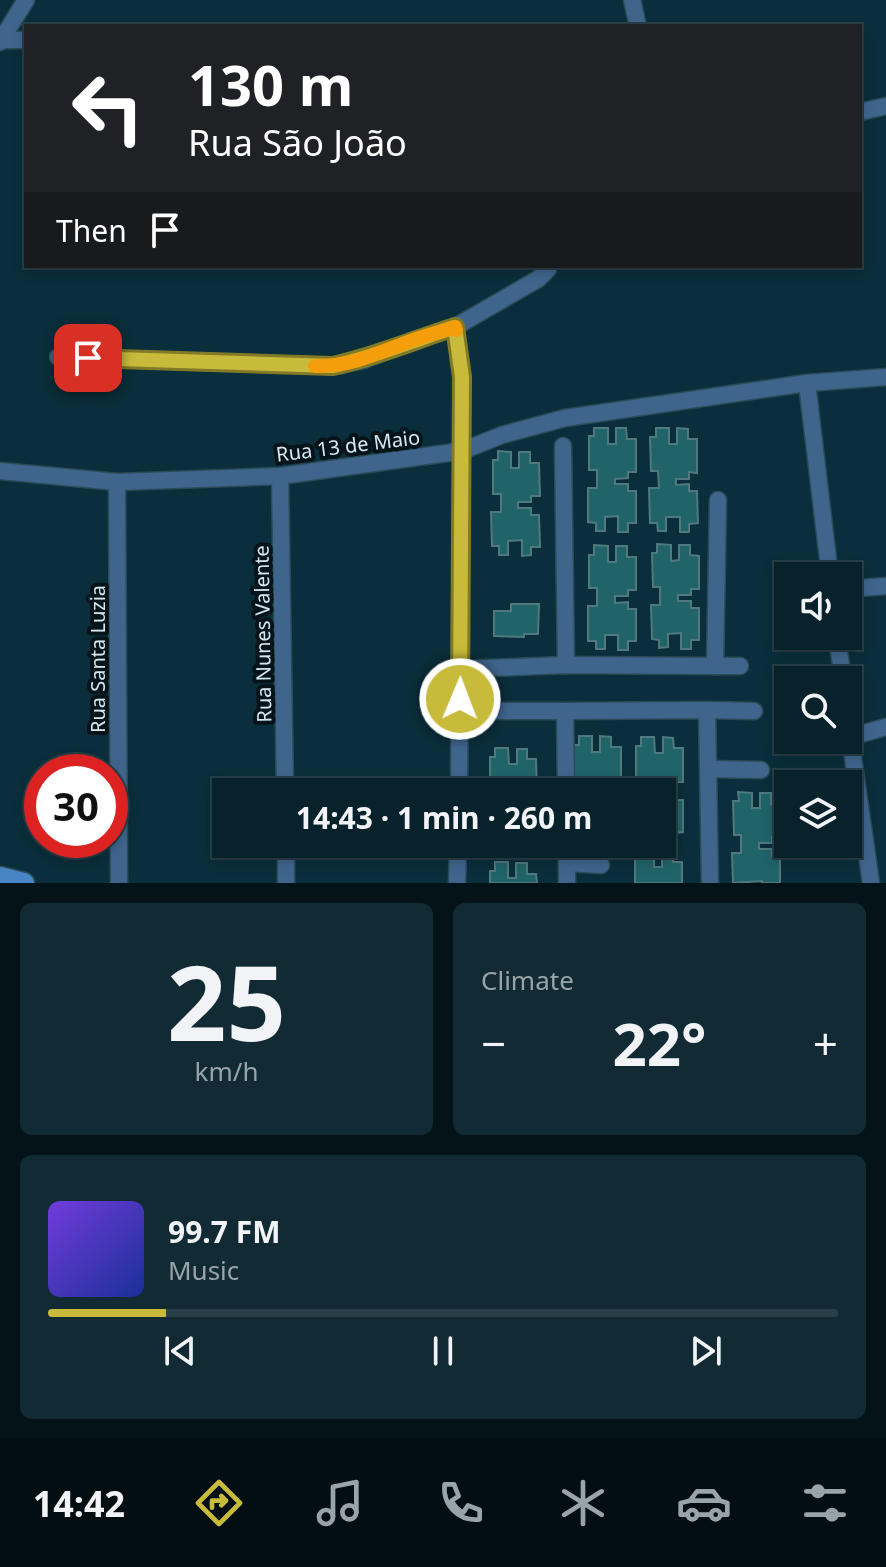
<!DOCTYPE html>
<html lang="en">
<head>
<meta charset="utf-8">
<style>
  :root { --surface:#08222c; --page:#112a34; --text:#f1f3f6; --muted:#98a4a9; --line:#293f48; --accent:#c8bb3b }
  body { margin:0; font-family:"Noto Sans",sans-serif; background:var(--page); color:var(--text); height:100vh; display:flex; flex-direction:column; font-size:30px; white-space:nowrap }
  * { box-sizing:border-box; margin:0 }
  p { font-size:26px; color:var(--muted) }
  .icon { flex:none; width:44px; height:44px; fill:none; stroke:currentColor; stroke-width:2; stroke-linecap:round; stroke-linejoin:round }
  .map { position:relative; height:883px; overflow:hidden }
  .panel { display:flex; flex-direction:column; gap:20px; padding:20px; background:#041318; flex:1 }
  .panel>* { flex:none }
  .banner { position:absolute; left:24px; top:24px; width:838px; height:244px; border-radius:0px; box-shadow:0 4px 12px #0003,0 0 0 2px var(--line); background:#202124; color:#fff; overflow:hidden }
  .fabs { position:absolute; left:774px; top:562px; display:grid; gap:16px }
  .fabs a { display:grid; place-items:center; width:88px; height:88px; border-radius:0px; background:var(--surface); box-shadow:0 4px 12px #0003,0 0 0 2px var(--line); font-size:40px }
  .speed { position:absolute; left:24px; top:754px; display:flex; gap:16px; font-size:40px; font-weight:700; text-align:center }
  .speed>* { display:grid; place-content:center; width:104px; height:104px; border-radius:50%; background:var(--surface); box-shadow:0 4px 12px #0003,0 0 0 2px var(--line); line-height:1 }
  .speed .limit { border:12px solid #d22; background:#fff; color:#111 }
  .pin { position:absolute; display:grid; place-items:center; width:68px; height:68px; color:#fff; margin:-34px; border-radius:16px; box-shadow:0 4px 12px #0006 }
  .me { position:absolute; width:88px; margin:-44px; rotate:1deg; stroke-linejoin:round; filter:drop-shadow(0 0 6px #0008) }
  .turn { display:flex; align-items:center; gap:28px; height:168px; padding:0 32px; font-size:36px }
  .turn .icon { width:104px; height:104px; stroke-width:2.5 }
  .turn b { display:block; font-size:56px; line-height:68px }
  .then { display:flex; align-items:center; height:76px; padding:0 32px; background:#0003; gap:16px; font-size:30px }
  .big { font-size:60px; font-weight:700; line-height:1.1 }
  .panel .widget { flex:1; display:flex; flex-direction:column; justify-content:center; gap:12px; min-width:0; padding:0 28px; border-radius:12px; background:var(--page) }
  .panel .dial { align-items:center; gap:0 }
  .dial b { font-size:104px; line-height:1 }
  .song { display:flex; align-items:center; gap:24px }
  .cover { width:96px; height:96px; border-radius:12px; background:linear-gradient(135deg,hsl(260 70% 55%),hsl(230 70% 35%)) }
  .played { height:8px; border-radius:4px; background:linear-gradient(90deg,var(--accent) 15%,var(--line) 15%) }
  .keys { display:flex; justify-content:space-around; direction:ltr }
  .heat { display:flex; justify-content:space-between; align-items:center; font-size:44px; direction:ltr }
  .panel .tiles { flex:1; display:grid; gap:20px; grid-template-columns:1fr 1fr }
  .widget:last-child { grid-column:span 2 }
  .trip { position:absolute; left:212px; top:778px; width:464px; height:80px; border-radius:0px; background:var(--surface); box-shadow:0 4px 12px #0003,0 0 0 2px var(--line); font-weight:700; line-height:80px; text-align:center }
  .dock { display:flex; height:128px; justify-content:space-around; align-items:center; background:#030e12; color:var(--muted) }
  .dock .icon { width:56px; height:56px }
  .dock .active { color:var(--accent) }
  .dock b { font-size:36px; color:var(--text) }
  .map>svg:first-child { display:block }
  .building { fill:#206469; stroke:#4f797c; stroke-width:2 }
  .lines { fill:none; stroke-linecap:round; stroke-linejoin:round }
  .street-casing { stroke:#2a4c58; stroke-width:19 }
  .secondary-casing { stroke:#2a4c58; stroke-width:23 }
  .street { stroke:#40658d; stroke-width:16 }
  .secondary { stroke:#4885c5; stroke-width:20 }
  .route-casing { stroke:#827a26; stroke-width:20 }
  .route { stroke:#c8bb3b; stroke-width:14 }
  .slow { stroke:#f59e0b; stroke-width:14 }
  .labels { text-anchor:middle; stroke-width:8; stroke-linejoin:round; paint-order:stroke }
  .street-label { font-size:20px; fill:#d5e8f1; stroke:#06141a }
</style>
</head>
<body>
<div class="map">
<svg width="886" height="883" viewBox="0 0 886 883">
  <rect width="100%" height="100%" fill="#0a2e3b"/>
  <!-- building -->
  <g class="building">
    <polygon points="594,428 608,428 608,444 616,444 616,428 626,428 627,439 636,439 636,472 628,472 628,478 615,479 615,484 628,484 628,491 636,491 636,523 628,523 628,532 618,532 618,516 605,517 605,531 596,531 596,523 588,522 588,488 597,488 597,470 589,470 589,436 594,436"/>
    <polygon points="656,428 669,428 669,444 677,444 677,428 688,429 688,439 697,439 697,473 689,472 689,479 676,479 676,485 689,484 689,491 697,491 698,523 689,524 689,532 680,532 680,517 666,517 666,531 658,531 657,523 650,523 649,488 659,488 658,471 651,471 650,437 656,437"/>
    <polygon points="498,451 511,452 511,468 519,468 519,452 530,452 530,463 539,463 540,496 531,496 531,502 518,502 518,508 531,508 531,515 539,515 540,547 531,547 531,555 522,556 522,540 508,541 508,555 499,555 499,546 492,546 491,512 501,512 501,494 493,494 493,460 498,460"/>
    <polygon points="657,544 671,545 671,561 679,560 679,545 690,545 690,555 699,556 699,589 691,589 691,595 678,595 678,601 691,601 691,608 699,608 699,640 691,640 691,649 681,649 681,633 668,634 668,647 659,648 659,640 652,639 651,605 660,605 660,587 653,587 652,553 657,553"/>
    <polygon points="594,545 608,546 608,562 616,562 616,546 627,546 627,557 636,557 636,590 628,590 628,596 615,596 615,603 628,602 628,609 636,609 636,641 628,641 628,650 618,650 618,635 605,635 605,649 596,649 596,641 588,641 588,606 597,606 597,588 589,588 589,555 594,555"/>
    <polygon points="511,604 539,604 538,634 524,634 524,637 494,636 494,611 511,611"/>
    <polygon points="579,736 592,736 592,752 600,752 600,736 611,737 611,747 621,747 621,781 612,781 612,787 600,787 600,792 582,792 582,779 574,779 573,745 579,745"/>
    <polygon points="641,737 654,737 655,753 663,753 663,737 673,738 674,748 683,748 683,782 675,782 675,788 662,788 662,792 644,792 644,780 636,780 636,746 641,746"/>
    <polygon points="495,748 508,748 509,764 517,764 517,749 527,749 527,759 536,759 537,792 490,791 490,757 495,757"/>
    <polygon points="738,792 752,793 752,808 760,808 760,793 771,793 771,804 780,804 780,837 772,837 772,843 759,843 759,849 772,849 772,856 780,856 780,883 762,883 762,881 733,883 732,853 741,853 741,835 734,835 733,801 739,801"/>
    <polygon points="662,794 675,794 675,800 683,800 683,832 675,833 675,841 665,841 665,826 662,826"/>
    <polygon points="640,850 654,851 654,867 662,867 662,851 673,851 673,862 682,862 682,883 635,883 635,859 641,859"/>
    <polygon points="495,862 508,862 508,878 516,878 516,863 527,863 527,874 536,874 537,883 490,883 490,871 495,871"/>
  </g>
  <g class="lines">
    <defs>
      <g id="street">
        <polyline points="632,0 638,26"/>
        <polyline points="2,40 26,40"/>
        <polyline points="0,42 26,0"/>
        <polyline points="860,112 886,106"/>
        <polyline points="455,327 462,377 459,792"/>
        <polyline points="58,357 333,366 364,360 414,340 455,327 538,279 548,269 548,266"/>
        <polyline points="807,383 830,576"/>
        <polyline points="563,446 566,665"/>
        <polyline points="0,471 117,482 280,476 462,451 502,435 565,418 807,383 886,377"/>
        <polyline points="280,476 285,792"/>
        <polyline points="117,482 119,883"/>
        <polyline points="848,589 886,586"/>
        <polyline points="837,636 843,680"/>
        <polyline points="715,666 740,666"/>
        <polyline points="461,669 566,665 715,666 718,500"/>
        <polyline points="707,710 754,711"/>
        <polyline points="490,711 565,711"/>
        <polyline points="848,723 871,883"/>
        <polyline points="850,737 886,727"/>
        <polyline points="709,769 761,770"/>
        <polyline points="566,792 565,711 707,710 710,883"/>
        <polyline points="286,844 286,883"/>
        <polyline points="567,844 567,883"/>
        <polyline points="567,863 601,865"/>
        <polyline points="457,883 458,844"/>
      </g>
      <polyline id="secondary" points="0,877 24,883"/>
    </defs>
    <!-- street casing -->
    <use href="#street" class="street-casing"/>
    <!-- secondary casing -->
    <use href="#secondary" class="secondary-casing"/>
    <!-- street -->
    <use href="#street" class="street"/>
    <!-- secondary -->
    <use href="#secondary" class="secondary"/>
  </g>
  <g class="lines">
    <defs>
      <path id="route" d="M88 358 333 366C375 357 414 340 455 327L462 377 460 699"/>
    </defs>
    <!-- route casing -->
    <use href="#route" class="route-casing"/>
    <!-- route -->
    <use href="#route" class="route"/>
    <!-- slow -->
    <path class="slow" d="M315 366C351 367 380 352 413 340 427 335 441 332 455 327L456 330"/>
  </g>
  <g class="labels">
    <!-- street labels -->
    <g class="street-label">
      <text transform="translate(348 446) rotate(-7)" y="7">Rua 13 de Maio</text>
      <text transform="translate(263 634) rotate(-91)" y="7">Rua Nunes Valente</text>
      <text transform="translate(98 659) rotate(-90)" y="7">Rua Santa Luzia</text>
    </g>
  </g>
</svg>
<div class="fabs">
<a><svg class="icon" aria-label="sound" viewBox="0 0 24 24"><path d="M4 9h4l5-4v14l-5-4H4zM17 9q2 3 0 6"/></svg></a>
<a><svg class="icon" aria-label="search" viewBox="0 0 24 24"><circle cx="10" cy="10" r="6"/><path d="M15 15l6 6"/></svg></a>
<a><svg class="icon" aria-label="layers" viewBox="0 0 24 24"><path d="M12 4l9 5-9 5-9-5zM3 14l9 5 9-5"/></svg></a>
</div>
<div class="speed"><div class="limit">30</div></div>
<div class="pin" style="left:88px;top:358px;background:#d93025"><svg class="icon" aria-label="arrive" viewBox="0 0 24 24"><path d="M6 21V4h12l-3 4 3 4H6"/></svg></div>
<svg class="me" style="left:460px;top:699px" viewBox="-20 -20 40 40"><circle r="17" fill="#c8bb3b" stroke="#fff" stroke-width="3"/><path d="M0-11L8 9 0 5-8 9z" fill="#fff"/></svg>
<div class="trip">14:43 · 1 min · 260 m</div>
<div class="banner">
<div class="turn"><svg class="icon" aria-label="left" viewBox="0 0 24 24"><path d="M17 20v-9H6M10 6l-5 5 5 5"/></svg><div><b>130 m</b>Rua São João</div></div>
<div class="then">Then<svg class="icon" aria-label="arrive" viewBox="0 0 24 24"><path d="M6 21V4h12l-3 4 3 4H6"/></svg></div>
</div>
</div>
<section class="panel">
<div class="tiles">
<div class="widget dial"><b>25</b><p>km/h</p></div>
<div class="widget"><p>Climate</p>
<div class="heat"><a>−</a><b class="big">22°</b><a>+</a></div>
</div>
<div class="widget">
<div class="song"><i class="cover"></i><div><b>99.7 FM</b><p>Music</p></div></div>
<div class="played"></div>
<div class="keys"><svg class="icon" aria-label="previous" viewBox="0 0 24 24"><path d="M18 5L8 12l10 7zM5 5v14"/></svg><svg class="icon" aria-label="pause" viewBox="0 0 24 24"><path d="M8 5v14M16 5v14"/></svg><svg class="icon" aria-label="next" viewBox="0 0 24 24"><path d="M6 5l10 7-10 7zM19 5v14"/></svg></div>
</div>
</div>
</section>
<nav class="dock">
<b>14:42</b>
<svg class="icon active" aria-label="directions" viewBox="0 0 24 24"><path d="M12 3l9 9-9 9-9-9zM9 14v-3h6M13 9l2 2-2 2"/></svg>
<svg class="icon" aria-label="music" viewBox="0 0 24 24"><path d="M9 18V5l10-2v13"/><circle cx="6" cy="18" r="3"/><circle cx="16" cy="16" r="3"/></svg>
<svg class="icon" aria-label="phone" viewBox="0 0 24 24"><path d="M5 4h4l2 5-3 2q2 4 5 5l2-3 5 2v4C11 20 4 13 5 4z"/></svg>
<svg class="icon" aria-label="climate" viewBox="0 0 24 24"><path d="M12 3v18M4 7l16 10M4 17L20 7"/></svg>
<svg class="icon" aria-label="car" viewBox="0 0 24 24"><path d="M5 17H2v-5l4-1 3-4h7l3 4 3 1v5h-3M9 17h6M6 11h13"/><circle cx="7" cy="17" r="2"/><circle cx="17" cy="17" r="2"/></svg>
<svg class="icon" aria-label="filters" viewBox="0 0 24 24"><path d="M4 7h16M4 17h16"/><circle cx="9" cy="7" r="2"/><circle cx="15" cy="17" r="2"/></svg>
</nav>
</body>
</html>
